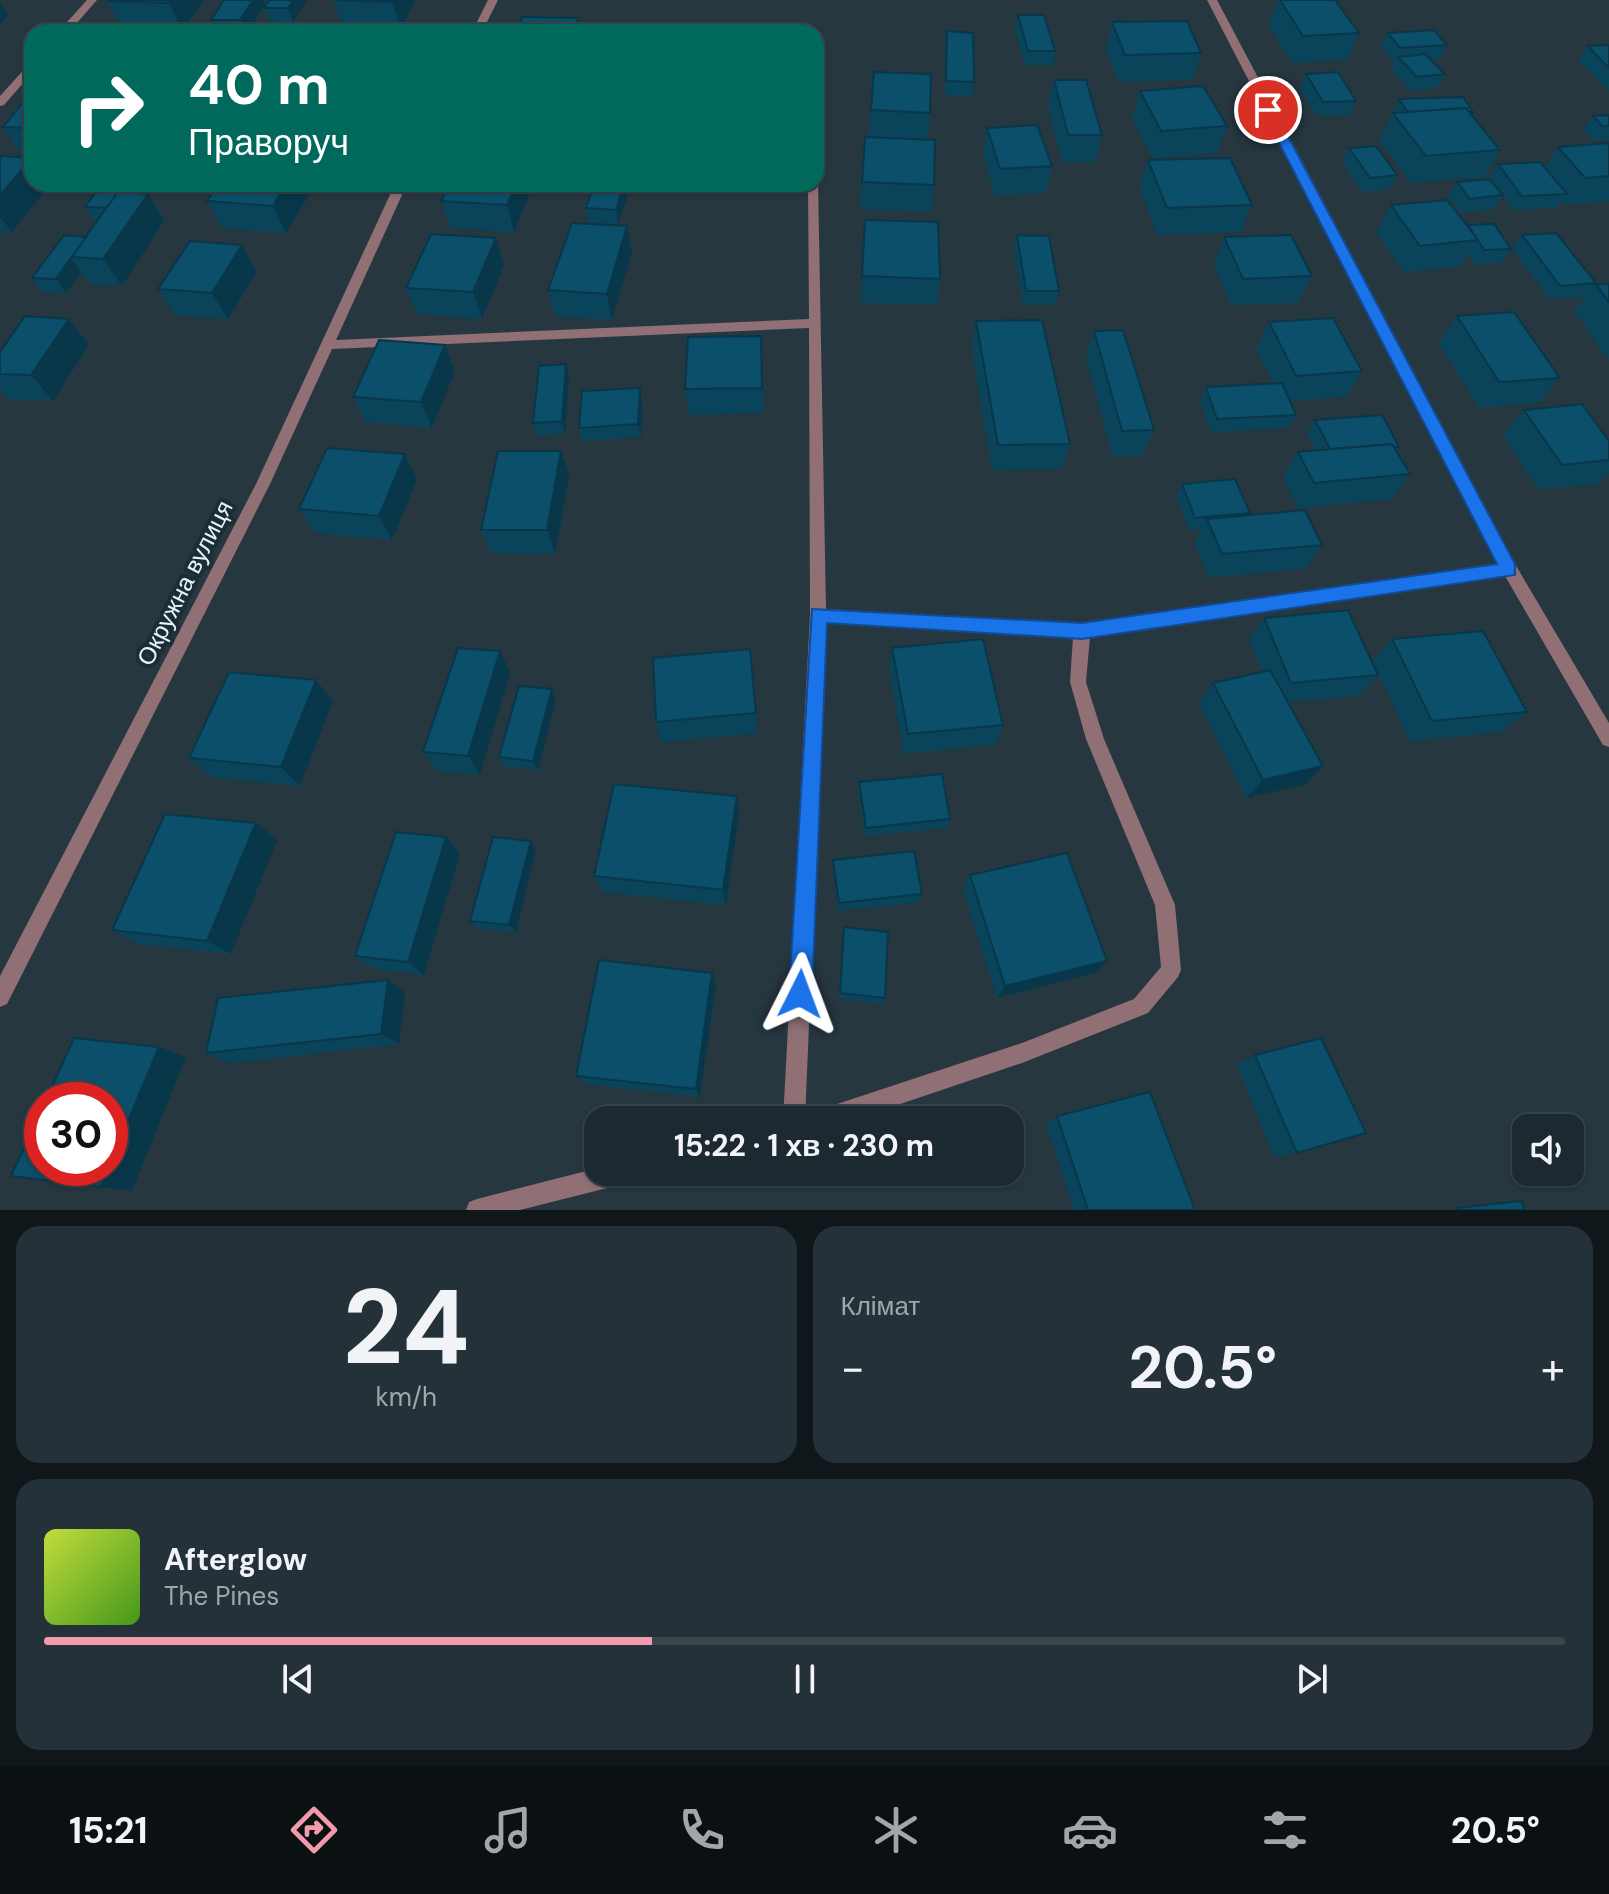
<!DOCTYPE html>
<html lang="uk">
<head>
<meta charset="utf-8">
<style>
  :root { --surface:#1c2930; --page:#253138; --text:#f1f3f6; --muted:#a0a6ab; --line:#3a454c; --accent:#f39aac }
  body { margin:0; font-family:"DM Sans",sans-serif; background:var(--page); color:var(--text); height:100vh; display:flex; flex-direction:column; font-size:30px; white-space:nowrap }
  * { box-sizing:border-box; margin:0 }
  p { font-size:26px; color:var(--muted) }
  .icon { flex:none; width:44px; height:44px; fill:none; stroke:currentColor; stroke-width:2; stroke-linecap:round; stroke-linejoin:round }
  .map { position:relative; height:1210px; overflow:hidden }
  .panel { display:flex; flex-direction:column; gap:16px; padding:16px; background:#0f171a; flex:1 }
  .panel>* { flex:none }
  .top-card { position:absolute; left:24px; top:24px; width:800px; height:168px; border-radius:24px; box-shadow:0 2px 6px #0004,0 0 0 2px var(--line); background:#00695c; color:#fff; overflow:hidden }
  .controls { position:absolute; left:1512px; top:1114px; display:grid; gap:16px }
  .controls a { display:grid; place-items:center; width:72px; height:72px; border-radius:16px; background:var(--surface); box-shadow:0 2px 6px #0004,0 0 0 2px var(--line); font-size:40px }
  .speed { position:absolute; left:24px; top:1082px; display:flex; gap:16px; font-size:40px; font-weight:700; text-align:center }
  .speed>* { display:grid; place-content:center; width:104px; height:104px; border-radius:50%; background:var(--surface); box-shadow:0 2px 6px #0004,0 0 0 2px var(--line); line-height:1 }
  .speed .limit { border:12px solid #d22; background:#fff; color:#111 }
  .pin { position:absolute; display:grid; place-items:center; width:68px; height:68px; color:#fff; margin:-34px; border:4px solid #fff; border-radius:50%; box-shadow:0 2px 8px #0007 }
  .me { position:absolute; width:88px; margin:-44px; rotate:3deg; stroke-linejoin:round; filter:drop-shadow(0 0 6px #0008) }
  .turn { display:flex; align-items:center; gap:28px; height:168px; padding:0 32px; font-size:36px }
  .turn .icon { width:104px; height:104px; stroke-width:2.5 }
  .turn b { display:block; font-size:56px; line-height:68px }
  .big { font-size:60px; font-weight:700; line-height:1.1 }
  .panel .widget { flex:1; display:flex; flex-direction:column; justify-content:center; gap:12px; min-width:0; padding:0 28px; border-radius:24px; background:var(--page) }
  .panel .dial { align-items:center; gap:0 }
  .dial b { font-size:104px; line-height:1 }
  .song { display:flex; align-items:center; gap:24px }
  .cover { width:96px; height:96px; border-radius:12px; background:linear-gradient(135deg,hsl(70 70% 55%),hsl(100 70% 35%)) }
  .played { height:8px; border-radius:4px; background:linear-gradient(90deg,var(--accent) 40%,var(--line) 40%) }
  .keys { display:flex; justify-content:space-around; direction:ltr }
  .heat { display:flex; justify-content:space-between; align-items:center; font-size:44px; direction:ltr }
  .panel .tiles { flex:1; display:grid; gap:16px; grid-template-columns:1fr 1fr }
  .widget:last-child { grid-column:span 2 }
  .trip { position:absolute; left:584px; top:1106px; width:440px; height:80px; border-radius:24px; background:var(--surface); box-shadow:0 2px 6px #0004,0 0 0 2px var(--line); font-weight:700; line-height:80px; text-align:center }
  .tabs { display:flex; height:128px; justify-content:space-around; align-items:center; background:#0b1013; color:var(--muted) }
  .tabs .icon { width:56px; height:56px }
  .tabs .current { color:var(--accent) }
  .tabs b { font-size:36px; color:var(--text) }
  .map>svg:first-child { display:block }
  .lines { fill:none; stroke-linecap:round; stroke-linejoin:round }
  .minor { fill:#906f75; fill-rule:evenodd }
  .wall { fill:#09445b }
  .shaded-wall { fill:#08374a }
  .building { fill:#0b4f6a; stroke:#08374a; stroke-width:2 }
  .route { fill:#1a73e8; stroke:#114b97; stroke-width:2 }
  .labels { text-anchor:middle; stroke-width:8; stroke-linejoin:round; paint-order:stroke }
  .street-label { font-size:24px; fill:#eaf4fa; stroke:#1c2d36 }
</style>
</head>
<body>
<div class="map">
<svg width="1609" height="1210" viewBox="0 0 1609 1210">
  <rect width="100%" height="100%" fill="#263740"/>
  <g class="lines">
    <!-- minor -->
    <g class="minor">
      <polygon points="87,0 97,0 69,32 58,32"/>
      <polygon points="488,0 498,0 482,32 472,32"/>
      <polygon points="1207,0 1217,0 1515,564 1609,723 1609,747 1603,745 1505,576 1090,637 1086,682 1104,739 1175,905 1181,970 1178,977 1148,1013 1022,1063 853,1120 811,1120 815,1113 822,1109 1022,1043 1134,999 1161,967 1155,905 1086,739 1070,682 1073,637 826,622 805,1120 783,1120 810,615 809,328 332,349 270,484 7,1004 0,1007 0,976 256,484 395,184 407,184 336,340 809,319 808,184 818,181 826,609 1082,624 1499,564"/>
      <polygon points="32,64 32,73 4,105 0,106 0,96 28,65"/>
      <polygon points="598,1168 598,1172 638,1172 635,1180 627,1183 520,1210 466,1210 469,1202 477,1199"/>
    </g>
  </g>
  <!-- wall -->
  <g class="wall">
    <polygon points="204,0 182,30 122,28 108,1"/>
    <polygon points="307,0 293,22 270,21 264,8"/>
    <polygon points="333,0 414,0 414,2 401,29 343,27"/>
    <polygon points="1278,0 1335,0 1359,33 1347,60 1292,63 1269,25"/>
    <polygon points="265,4 248,32 217,32 211,20"/>
    <polygon points="1018,15 1055,51 1053,65 1025,65 1015,29"/>
    <polygon points="1112,22 1201,53 1192,80 1118,82 1106,49"/>
    <polygon points="947,31 974,82 972,96 945,95 945,45"/>
    <polygon points="1388,33 1447,45 1439,59 1430,59 1445,74 1437,88 1410,91 1391,70 1396,61 1393,62 1381,46"/>
    <polygon points="1609,45 1609,90 1608,90 1579,60 1588,46"/>
    <polygon points="1306,74 1356,101 1350,115 1317,116 1300,88"/>
    <polygon points="1054,80 1102,135 1095,162 1062,162 1048,107"/>
    <polygon points="32,91 32,154 21,154 3,127"/>
    <polygon points="1140,91 1227,126 1217,153 1152,158 1132,118"/>
    <polygon points="1399,99 1473,112 1471,115 1500,150 1484,177 1411,183 1379,140"/>
    <polygon points="871,110 930,113 927,140 869,137"/>
    <polygon points="1609,115 1609,139 1593,140 1583,130 1593,116"/>
    <polygon points="987,128 1052,166 1046,193 995,196 983,155"/>
    <polygon points="865,137 934,185 931,212 860,209"/>
    <polygon points="1609,143 1609,201 1566,205 1562,200 1557,208 1513,210 1503,196 1494,209 1461,213 1448,196 1457,182 1492,182 1489,178 1498,164 1545,167 1558,147"/>
    <polygon points="1349,148 1397,175 1389,189 1362,192 1342,162"/>
    <polygon points="0,156 32,159 50,185 12,232 0,231"/>
    <polygon points="1148,160 1252,205 1241,232 1157,235 1140,187"/>
    <polygon points="61,184 144,184 138,193 148,194 164,221 122,286 90,284 81,272 66,293 42,292 32,278 86,237 97,221 94,220 85,207 95,193 66,191"/>
    <polygon points="631,184 618,224 588,222 586,208"/>
    <polygon points="533,186 514,232 451,228 441,201"/>
    <polygon points="309,195 286,233 222,228 207,201"/>
    <polygon points="1391,205 1467,226 1468,225 1511,249 1501,263 1475,264 1469,254 1460,267 1404,272 1376,232"/>
    <polygon points="865,220 940,279 937,305 861,303"/>
    <polygon points="627,226 632,253 612,320 555,316 548,290"/>
    <polygon points="1017,235 1059,291 1055,305 1023,304 1014,249"/>
    <polygon points="1522,235 1596,283 1585,297 1550,299 1512,249"/>
    <polygon points="1224,237 1312,276 1298,303 1231,305 1214,264"/>
    <polygon points="242,245 257,272 228,319 175,315 158,289"/>
    <polygon points="504,265 482,319 417,314 406,288"/>
    <polygon points="1596,284 1609,284 1609,360 1574,311"/>
    <polygon points="1457,316 1560,378 1538,403 1479,408 1439,343"/>
    <polygon points="976,321 1070,444 1062,469 992,470 972,348"/>
    <polygon points="1269,322 1362,371 1346,397 1290,401 1296,415 1288,428 1211,432 1200,401 1206,387 1274,384 1256,349"/>
    <polygon points="1094,331 1154,430 1143,455 1112,456 1086,357"/>
    <polygon points="761,336 764,413 689,415 685,389"/>
    <polygon points="89,345 53,401 8,399 0,390 0,352"/>
    <polygon points="445,345 455,371 432,428 366,422 353,397"/>
    <polygon points="569,378 565,434 537,436 533,423"/>
    <polygon points="640,388 642,402 641,437 582,441 579,428"/>
    <polygon points="1524,410 1609,441 1609,472 1597,484 1538,489 1503,435"/>
    <polygon points="1315,420 1399,447 1397,451 1410,474 1391,499 1298,508 1283,477 1298,452 1316,450 1307,433"/>
    <polygon points="561,451 569,476 555,554 491,553 481,530"/>
    <polygon points="405,454 417,479 392,540 315,533 299,509"/>
    <polygon points="1182,484 1250,513 1249,515 1322,545 1306,568 1209,578 1195,543 1202,529 1189,530 1176,496"/>
    <polygon points="1264,618 1378,675 1358,696 1288,702 1323,766 1304,785 1246,798 1199,703 1213,683 1262,672 1249,640"/>
    <polygon points="1392,639 1527,712 1501,732 1410,741 1372,661"/>
    <polygon points="892,648 1003,725 996,744 904,754 889,669"/>
    <polygon points="750,649 757,733 661,742 656,722"/>
    <polygon points="500,651 510,673 480,775 437,771 423,752"/>
    <polygon points="316,680 333,701 300,786 212,777 189,758"/>
    <polygon points="556,700 538,770 505,767 499,757"/>
    <polygon points="859,782 950,819 947,828 865,836 858,791"/>
    <polygon points="739,814 726,905 602,892 594,876"/>
    <polygon points="256,823 277,840 231,954 139,944 112,930"/>
    <polygon points="536,849 516,932 477,929 470,921"/>
    <polygon points="460,853 424,975 374,969 355,956"/>
    <polygon points="833,860 922,894 920,902 838,911 833,868"/>
    <polygon points="970,875 1095,973 997,998 963,890"/>
    <polygon points="844,927 885,998 883,1004 839,999"/>
    <polygon points="712,973 716,985 700,1097 586,1084 576,1076"/>
    <polygon points="405,992 399,1044 231,1063 206,1053"/>
    <polygon points="1255,1055 1297,1153 1275,1158 1236,1064"/>
    <polygon points="1057,1116 1195,1210 1074,1210 1046,1123"/>
  </g>
  <!-- shaded-wall -->
  <g class="shaded-wall">
    <polygon points="172,0 204,0 182,30 169,3"/>
    <polygon points="253,0 263,0 265,4 248,32 245,32 240,20"/>
    <polygon points="293,0 307,0 293,22 288,8"/>
    <polygon points="393,0 414,0 414,2 401,29 392,2"/>
    <polygon points="0,2 8,15 0,24"/>
    <polygon points="578,18 580,32 574,32"/>
    <polygon points="32,158 32,184 49,184 50,185 12,232 0,217 0,195"/>
    <polygon points="126,184 144,184 117,222 107,208"/>
    <polygon points="286,184 304,184 309,195 286,233 273,206"/>
    <polygon points="516,184 532,184 533,186 514,232 507,205"/>
    <polygon points="624,184 631,184 618,224 616,210"/>
    <polygon points="148,194 164,221 122,286 103,259"/>
    <polygon points="627,226 632,253 612,320 607,294"/>
    <polygon points="496,238 504,265 482,319 473,292"/>
    <polygon points="242,245 257,272 228,319 212,293"/>
    <polygon points="71,258 81,272 66,293 56,279"/>
    <polygon points="69,319 89,345 53,401 31,375"/>
    <polygon points="445,345 455,371 432,428 421,402"/>
    <polygon points="566,364 569,378 565,434 562,421"/>
    <polygon points="640,388 642,402 641,437 638,424"/>
    <polygon points="561,451 569,476 555,554 547,530"/>
    <polygon points="405,454 417,479 392,540 379,516"/>
    <polygon points="500,651 510,673 480,775 468,756"/>
    <polygon points="316,680 333,701 300,786 281,767"/>
    <polygon points="552,689 556,700 538,770 533,761"/>
    <polygon points="1323,766 1304,785 1246,798 1263,780"/>
    <polygon points="737,796 739,814 726,905 723,890"/>
    <polygon points="256,823 277,840 231,954 207,941"/>
    <polygon points="446,837 460,853 424,975 408,962"/>
    <polygon points="531,841 536,849 516,932 509,925"/>
    <polygon points="1107,961 1095,973 997,998 1005,986"/>
    <polygon points="712,973 716,985 700,1097 696,1089"/>
    <polygon points="388,980 405,992 399,1044 381,1034"/>
    <polygon points="159,1047 186,1057 132,1191 101,1187 109,1168 110,1168 110,1164"/>
  </g>
  <!-- building -->
  <g class="building">
    <polygon points="108,0 172,0 169,3 108,1"/>
    <polygon points="224,0 253,0 240,20 211,20"/>
    <polygon points="269,0 293,0 288,8 264,8"/>
    <polygon points="333,0 393,0 392,2"/>
    <polygon points="1280,0 1335,0 1359,33 1303,36"/>
    <polygon points="1018,15 1044,15 1055,51 1028,51"/>
    <polygon points="522,17 578,18 574,32 517,32"/>
    <polygon points="1187,21 1201,53 1125,55 1112,22"/>
    <polygon points="625,28 702,28 701,32 624,32"/>
    <polygon points="87,30 117,32 85,32"/>
    <polygon points="1434,30 1447,45 1400,48 1388,33"/>
    <polygon points="947,31 973,33 974,82 946,81"/>
    <polygon points="1609,45 1609,68 1588,46"/>
    <polygon points="1425,54 1445,74 1417,77 1398,57"/>
    <polygon points="874,72 931,74 930,113 871,110"/>
    <polygon points="1338,72 1356,101 1323,102 1306,74"/>
    <polygon points="1054,80 1086,80 1102,135 1068,135"/>
    <polygon points="1203,86 1227,126 1161,131 1140,91"/>
    <polygon points="32,91 32,128 3,127"/>
    <polygon points="1463,97 1473,112 1469,112 1466,108 1408,112 1399,99"/>
    <polygon points="1466,108 1500,150 1426,156 1393,113"/>
    <polygon points="1609,115 1609,126 1602,126 1593,116"/>
    <polygon points="1037,125 1052,166 1000,169 987,128"/>
    <polygon points="865,137 935,140 934,185 862,182"/>
    <polygon points="1609,143 1609,176 1585,178 1558,147"/>
    <polygon points="1376,146 1397,175 1370,178 1349,148"/>
    <polygon points="0,156 32,158 0,195"/>
    <polygon points="1230,158 1252,205 1167,208 1148,160"/>
    <polygon points="1540,162 1567,194 1522,196 1498,164"/>
    <polygon points="1489,179 1503,195 1470,199 1457,182"/>
    <polygon points="102,184 126,184 119,192 118,192 106,208 85,207"/>
    <polygon points="219,184 286,184 273,206 207,201"/>
    <polygon points="449,184 516,184 507,205 441,201"/>
    <polygon points="594,184 624,184 616,210 586,208"/>
    <polygon points="118,192 148,194 103,259 71,257"/>
    <polygon points="1447,200 1478,240 1420,246 1391,205"/>
    <polygon points="865,220 938,222 940,279 862,276"/>
    <polygon points="572,223 627,226 607,294 548,290"/>
    <polygon points="1494,224 1511,249 1484,250 1468,225"/>
    <polygon points="1556,233 1596,283 1560,286 1522,235"/>
    <polygon points="431,234 496,238 473,292 406,288"/>
    <polygon points="64,235 86,237 56,279 32,278"/>
    <polygon points="1017,235 1049,236 1059,291 1026,291"/>
    <polygon points="1291,235 1312,276 1243,279 1224,237"/>
    <polygon points="190,241 242,245 212,293 158,289"/>
    <polygon points="1596,284 1609,284 1609,302"/>
    <polygon points="1514,312 1560,378 1499,382 1457,316"/>
    <polygon points="25,316 69,319 31,375 0,374 0,352"/>
    <polygon points="1333,318 1362,371 1296,376 1269,322"/>
    <polygon points="1042,320 1070,444 998,445 976,321"/>
    <polygon points="1123,330 1154,430 1122,431 1094,331"/>
    <polygon points="761,336 762,388 685,389 688,337"/>
    <polygon points="379,340 445,345 421,402 353,397"/>
    <polygon points="566,364 562,421 533,423 539,366"/>
    <polygon points="1282,383 1296,415 1217,419 1206,387"/>
    <polygon points="640,388 638,424 579,428 582,391"/>
    <polygon points="1582,404 1609,441 1609,460 1562,465 1524,410"/>
    <polygon points="1382,415 1399,447 1394,447 1392,444 1330,449 1315,420"/>
    <polygon points="1392,444 1410,474 1314,483 1298,452"/>
    <polygon points="327,448 405,454 379,516 299,509"/>
    <polygon points="498,451 561,451 547,530 481,530"/>
    <polygon points="1235,479 1250,513 1195,518 1182,484"/>
    <polygon points="1305,510 1322,545 1222,554 1207,519"/>
    <polygon points="1348,610 1378,675 1291,683 1264,618"/>
    <polygon points="1483,631 1527,712 1432,721 1392,639"/>
    <polygon points="983,639 1003,725 908,734 892,648"/>
    <polygon points="458,648 500,651 468,756 423,752"/>
    <polygon points="750,649 756,713 656,722 653,658"/>
    <polygon points="1270,670 1323,766 1263,780 1213,683"/>
    <polygon points="229,672 316,680 281,767 189,758"/>
    <polygon points="519,686 552,689 533,761 499,757"/>
    <polygon points="942,774 950,819 866,828 859,782"/>
    <polygon points="614,784 737,796 723,890 594,876"/>
    <polygon points="165,814 256,823 207,941 112,930"/>
    <polygon points="396,832 446,837 408,962 355,956"/>
    <polygon points="493,837 531,841 509,925 470,921"/>
    <polygon points="914,851 922,894 839,903 833,860"/>
    <polygon points="1067,853 1107,961 1005,986 970,875"/>
    <polygon points="844,927 888,932 885,998 840,993"/>
    <polygon points="599,960 712,973 696,1089 576,1076"/>
    <polygon points="388,980 381,1034 206,1053 218,998"/>
    <polygon points="74,1038 159,1047 110,1164 110,1100 46,1100"/>
    <polygon points="1321,1038 1366,1133 1297,1153 1255,1055"/>
    <polygon points="1150,1092 1195,1210 1088,1210 1057,1116"/>
    <polygon points="42,1109 42,1168 109,1168 101,1187 11,1176"/>
    <polygon points="1521,1201 1525,1210 1457,1210 1457,1208"/>
  </g>
  <!-- route -->
  <polygon class="route" points="1268,106 1274,110 1515,564 1515,575 1082,639 827,623 812,994 808,1002 800,1005 792,1002 789,994 812,609 1082,623 1497,564 1262,110"/>
  <g class="labels">
    <!-- street labels -->
    <g class="street-label">
      <text transform="translate(185 583) rotate(-63)" y="8">Окружна вулиця</text>
    </g>
  </g>
</svg>
<div class="controls">
<a><svg class="icon" aria-label="sound" viewBox="0 0 24 24"><path d="M4 9h4l5-4v14l-5-4H4zM17 9q2 3 0 6"/></svg></a>
</div>
<div class="speed"><div class="limit">30</div></div>
<div class="pin" style="left:1268px;top:110px;background:#d93025"><svg class="icon" aria-label="arrive" viewBox="0 0 24 24"><path d="M6 21V4h12l-3 4 3 4H6"/></svg></div>
<svg class="me" style="left:800px;top:994px" viewBox="-20 -20 40 40"><path d="M0-17L14 15 0 8-14 15z" fill="#1a73e8" stroke="#fff" stroke-width="4"/></svg>
<div class="trip">15:22 · 1 хв · 230 m</div>
<div class="top-card">
<div class="turn"><svg class="icon" aria-label="right" viewBox="0 0 24 24"><path d="M7 20v-9h11M14 6l5 5-5 5"/></svg><div><b>40 m</b>Праворуч</div></div>
</div>
</div>
<section class="panel">
<div class="tiles">
<div class="widget dial"><b>24</b><p>km/h</p></div>
<div class="widget"><p>Клімат</p>
<div class="heat"><a>−</a><b class="big">20.5°</b><a>+</a></div>
</div>
<div class="widget">
<div class="song"><i class="cover"></i><div><b>Afterglow</b><p>The Pines</p></div></div>
<div class="played"></div>
<div class="keys"><svg class="icon" aria-label="previous" viewBox="0 0 24 24"><path d="M18 5L8 12l10 7zM5 5v14"/></svg><svg class="icon" aria-label="pause" viewBox="0 0 24 24"><path d="M8 5v14M16 5v14"/></svg><svg class="icon" aria-label="next" viewBox="0 0 24 24"><path d="M6 5l10 7-10 7zM19 5v14"/></svg></div>
</div>
</div>
</section>
<nav class="tabs">
<b>15:21</b>
<svg class="icon current" aria-label="directions" viewBox="0 0 24 24"><path d="M12 3l9 9-9 9-9-9zM9 14v-3h6M13 9l2 2-2 2"/></svg>
<svg class="icon" aria-label="music" viewBox="0 0 24 24"><path d="M9 18V5l10-2v13"/><circle cx="6" cy="18" r="3"/><circle cx="16" cy="16" r="3"/></svg>
<svg class="icon" aria-label="phone" viewBox="0 0 24 24"><path d="M5 4h4l2 5-3 2q2 4 5 5l2-3 5 2v4C11 20 4 13 5 4z"/></svg>
<svg class="icon" aria-label="climate" viewBox="0 0 24 24"><path d="M12 3v18M4 7l16 10M4 17L20 7"/></svg>
<svg class="icon" aria-label="car" viewBox="0 0 24 24"><path d="M5 17H2v-5l4-1 3-4h7l3 4 3 1v5h-3M9 17h6M6 11h13"/><circle cx="7" cy="17" r="2"/><circle cx="17" cy="17" r="2"/></svg>
<svg class="icon" aria-label="filters" viewBox="0 0 24 24"><path d="M4 7h16M4 17h16"/><circle cx="9" cy="7" r="2"/><circle cx="15" cy="17" r="2"/></svg>
<b>20.5°</b>
</nav>
</body>
</html>
